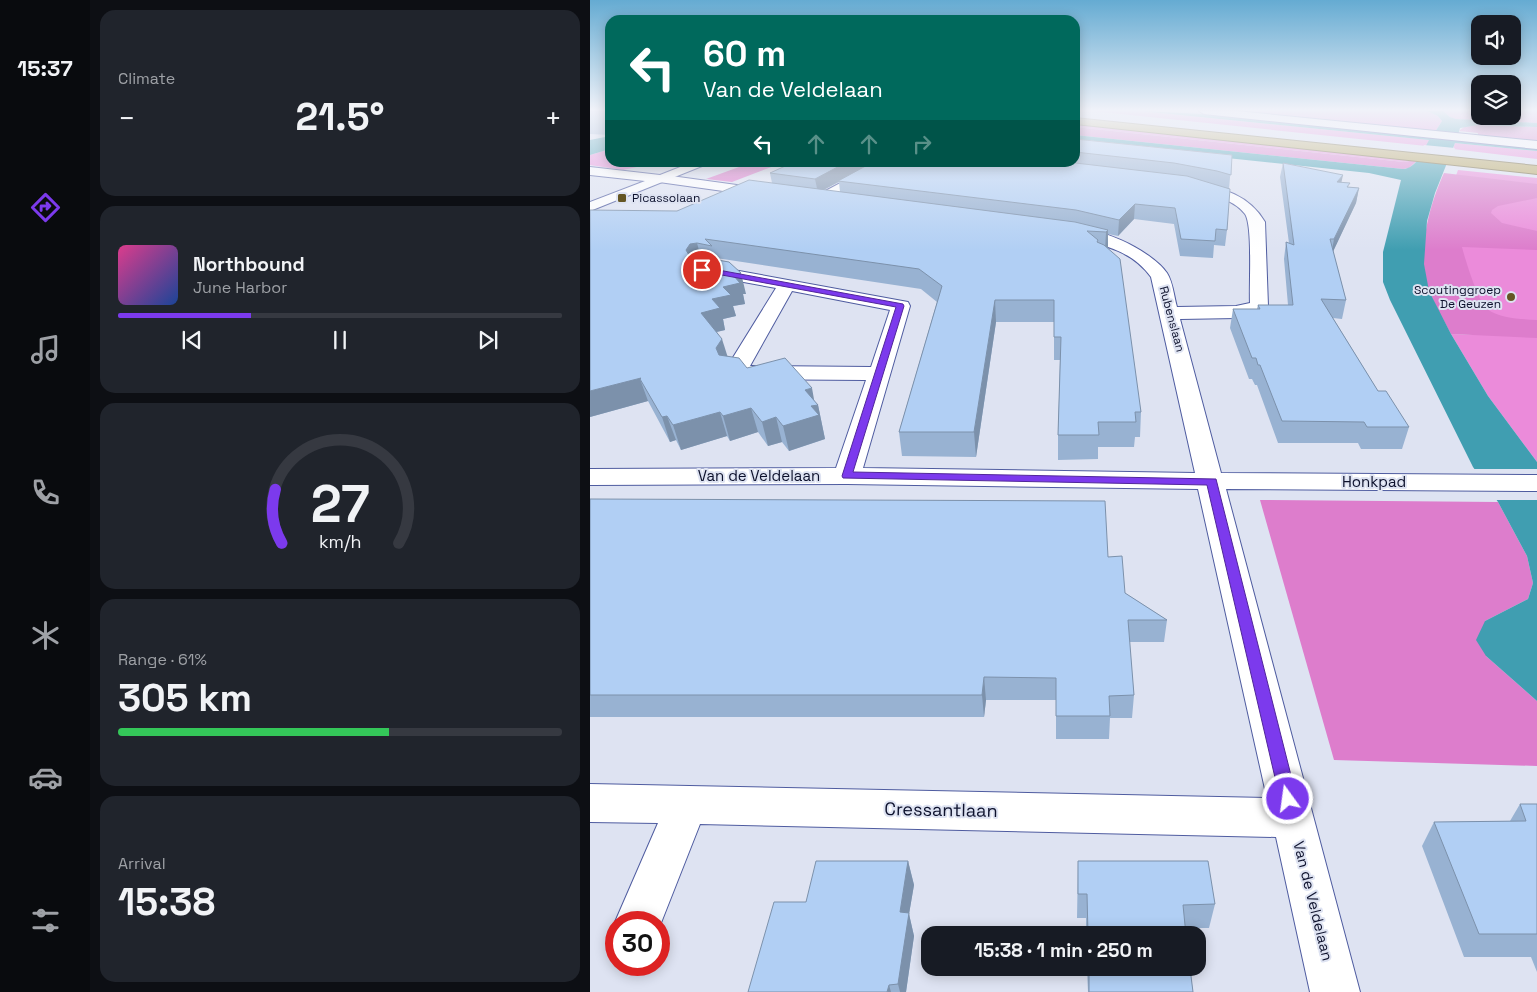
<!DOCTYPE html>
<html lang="en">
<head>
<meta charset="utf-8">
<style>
  :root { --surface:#171b24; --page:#20242c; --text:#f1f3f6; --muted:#9ea1a6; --line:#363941; --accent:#7c3aed }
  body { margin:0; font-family:"Space Grotesk",sans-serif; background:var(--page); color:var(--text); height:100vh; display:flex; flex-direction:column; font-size:19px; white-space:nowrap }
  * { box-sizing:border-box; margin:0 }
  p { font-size:16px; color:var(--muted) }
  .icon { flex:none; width:28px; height:28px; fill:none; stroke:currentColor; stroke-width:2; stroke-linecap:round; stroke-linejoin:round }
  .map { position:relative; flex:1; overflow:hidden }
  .details { display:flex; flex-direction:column; gap:10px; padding:10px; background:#0d0f14; width:500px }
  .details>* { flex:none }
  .guide { position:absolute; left:15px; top:15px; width:475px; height:152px; border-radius:15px; box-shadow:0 2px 12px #0003; background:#00695c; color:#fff; overflow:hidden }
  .buttons { position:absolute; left:881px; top:15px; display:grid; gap:10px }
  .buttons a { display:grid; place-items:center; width:50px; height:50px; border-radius:10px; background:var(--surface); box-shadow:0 2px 12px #0003; font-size:25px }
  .speed { position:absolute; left:15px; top:911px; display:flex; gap:10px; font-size:25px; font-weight:700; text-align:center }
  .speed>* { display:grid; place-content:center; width:65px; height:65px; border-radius:50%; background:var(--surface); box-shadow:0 2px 12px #0003; line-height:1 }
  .speed .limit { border:8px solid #d22; background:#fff; color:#111 }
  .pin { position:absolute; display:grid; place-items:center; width:42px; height:42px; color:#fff; margin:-21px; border:2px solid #fff; border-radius:50%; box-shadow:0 1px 5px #0007 }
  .me { position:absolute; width:55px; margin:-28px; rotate:346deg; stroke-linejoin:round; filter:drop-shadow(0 0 4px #0008) }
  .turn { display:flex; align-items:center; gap:18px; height:105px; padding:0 15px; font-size:22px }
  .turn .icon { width:65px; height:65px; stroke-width:2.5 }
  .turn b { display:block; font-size:35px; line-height:42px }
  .lanes { display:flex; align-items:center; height:48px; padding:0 15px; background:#0003; justify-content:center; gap:25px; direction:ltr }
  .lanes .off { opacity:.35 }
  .big { font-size:38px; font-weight:700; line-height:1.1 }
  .details .card { flex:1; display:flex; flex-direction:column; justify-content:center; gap:8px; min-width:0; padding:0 18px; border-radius:15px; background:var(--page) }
  .details .dial { align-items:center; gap:0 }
  .dial svg { height:130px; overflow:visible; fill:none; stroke:var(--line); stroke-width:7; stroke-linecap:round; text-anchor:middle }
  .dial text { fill:var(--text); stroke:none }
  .song { display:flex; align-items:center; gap:15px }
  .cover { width:60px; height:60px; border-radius:8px; background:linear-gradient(135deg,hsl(330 70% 55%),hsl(220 70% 35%)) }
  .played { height:5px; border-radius:2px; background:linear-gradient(90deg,var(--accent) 30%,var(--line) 30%) }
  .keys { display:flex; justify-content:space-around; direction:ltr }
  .heat { display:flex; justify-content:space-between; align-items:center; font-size:28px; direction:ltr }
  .charge { height:8px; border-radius:4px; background:linear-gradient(90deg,#34c759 61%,var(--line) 0) }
  .trip { position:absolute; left:331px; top:926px; width:285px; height:50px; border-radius:15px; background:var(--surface); box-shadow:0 2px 12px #0003; font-weight:700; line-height:50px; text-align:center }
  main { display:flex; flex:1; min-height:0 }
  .menu { display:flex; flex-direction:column; width:90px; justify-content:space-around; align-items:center; background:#090b0e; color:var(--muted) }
  .menu .icon { width:35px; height:35px }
  .menu .selected { color:var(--accent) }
  .menu b { font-size:22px; color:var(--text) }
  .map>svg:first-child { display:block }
  .green { fill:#eb8bda }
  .forest { fill:#dd7dcc }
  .water { fill:#409eb1 }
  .pier { fill:#dee3f2 }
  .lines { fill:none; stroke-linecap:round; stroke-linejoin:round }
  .minor-casing { stroke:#4f5ca0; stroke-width:2 }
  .tertiary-casing { stroke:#4f5ca0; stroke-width:2 }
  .trunk-casing { stroke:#706334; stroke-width:2 }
  .minor { fill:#fff; fill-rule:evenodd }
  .tertiary { fill:#fff; fill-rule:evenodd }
  .trunk { fill:#b8a660; fill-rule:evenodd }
  .wall { fill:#98b2d2; fill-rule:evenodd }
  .shaded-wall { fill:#7c91ab }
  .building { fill:#b1cff4; stroke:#7c91ab }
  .route { fill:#7c3aed; stroke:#51269a }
  .poi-dot { fill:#655623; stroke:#dee3f2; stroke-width:2 }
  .labels { text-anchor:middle; stroke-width:4; stroke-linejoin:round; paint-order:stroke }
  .far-poi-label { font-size:12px; fill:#0d112c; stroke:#dee3f2; text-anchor:start }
  .far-street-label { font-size:12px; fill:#0d112c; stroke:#dee3f2 }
  .street-label { font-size:15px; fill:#0d112c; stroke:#dee3f2 }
  .near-street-label { font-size:18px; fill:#0d112c; stroke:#dee3f2 }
</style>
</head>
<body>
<main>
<nav class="menu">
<b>15:37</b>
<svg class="icon selected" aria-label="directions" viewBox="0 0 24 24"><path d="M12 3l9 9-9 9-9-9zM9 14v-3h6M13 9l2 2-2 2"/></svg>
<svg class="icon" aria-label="music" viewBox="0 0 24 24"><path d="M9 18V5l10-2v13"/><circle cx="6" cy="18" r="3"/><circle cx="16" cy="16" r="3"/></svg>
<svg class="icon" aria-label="phone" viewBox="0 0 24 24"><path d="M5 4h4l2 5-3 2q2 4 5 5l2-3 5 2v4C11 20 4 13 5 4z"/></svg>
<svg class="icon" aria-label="climate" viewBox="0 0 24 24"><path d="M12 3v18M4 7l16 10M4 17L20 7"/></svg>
<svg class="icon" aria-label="car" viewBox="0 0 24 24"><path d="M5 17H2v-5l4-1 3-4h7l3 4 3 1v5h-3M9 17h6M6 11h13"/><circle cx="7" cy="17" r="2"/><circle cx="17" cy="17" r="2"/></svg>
<svg class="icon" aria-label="filters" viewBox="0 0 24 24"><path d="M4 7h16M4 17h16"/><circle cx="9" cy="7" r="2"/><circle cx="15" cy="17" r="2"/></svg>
</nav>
<section class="details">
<div class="card"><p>Climate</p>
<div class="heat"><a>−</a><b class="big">21.5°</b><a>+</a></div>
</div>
<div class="card">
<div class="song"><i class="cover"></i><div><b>Northbound</b><p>June Harbor</p></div></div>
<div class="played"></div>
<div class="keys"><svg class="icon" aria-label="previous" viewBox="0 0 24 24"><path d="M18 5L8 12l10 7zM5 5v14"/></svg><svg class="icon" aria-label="pause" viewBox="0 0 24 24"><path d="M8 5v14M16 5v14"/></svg><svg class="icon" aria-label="next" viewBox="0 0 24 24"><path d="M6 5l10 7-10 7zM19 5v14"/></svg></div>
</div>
<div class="card dial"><svg viewBox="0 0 100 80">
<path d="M14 69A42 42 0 1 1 86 69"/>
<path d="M14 69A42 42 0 0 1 10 36" stroke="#7c3aed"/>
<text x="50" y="56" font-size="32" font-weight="700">27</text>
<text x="50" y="72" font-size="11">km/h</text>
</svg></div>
<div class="card"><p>Range · 61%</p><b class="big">305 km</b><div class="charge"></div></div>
<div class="card"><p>Arrival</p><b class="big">15:38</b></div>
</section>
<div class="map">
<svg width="947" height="992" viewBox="0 0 947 992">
  <rect width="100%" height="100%" fill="#dee3f2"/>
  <!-- green -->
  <g class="green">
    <polygon points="502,111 551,111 840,140 836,146"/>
    <polygon points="629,111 837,111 848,116 852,121 845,132"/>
    <polygon points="853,111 890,111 890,116 922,116 923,111 947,111 947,123 866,119 860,117"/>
    <polygon points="485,123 829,159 814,162 485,127"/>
    <polygon points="865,143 947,151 947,159 863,149"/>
    <polygon points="20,149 20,162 65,163 33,170 0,165 0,155"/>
    <polygon points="868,170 947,178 947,462 898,396 861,334 885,335 853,212"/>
  </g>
  <!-- forest -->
  <g class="forest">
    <polygon points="888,125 947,127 947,142 888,136 888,133 869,131 874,127"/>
    <polygon points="485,127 814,162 829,159 819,168 813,169 485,135"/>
    <polygon points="160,163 192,163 142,182 116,179"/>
    <path d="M854 173 947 184V198L908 206 902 210 901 213 912 223 947 231V250L872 247C875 259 889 304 897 309 911 319 931 319 947 320V338L861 334C854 321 846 307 840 293 825 256 839 206 854 173Z"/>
    <polygon points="670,500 908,502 937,556 943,583 938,599 895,621 896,656 947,701 947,766 744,760"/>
  </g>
  <!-- water -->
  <g class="water">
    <path d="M551 111 614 114 839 137 845 132 852 121 848 116 837 111H853L860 117 866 119 947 123V127L888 125 870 128 868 135 947 148V151L865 143 845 193 837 221 834 264 839 291 861 334 898 396 947 462V701L896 656 886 640 895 621 938 599 943 583 937 556 908 502 883 467 800 300 793 282V252L811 180 779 173 485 142V135L813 169C827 168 833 151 839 140Z"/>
    <polygon points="20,136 20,149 0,155 0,140"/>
  </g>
  <!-- pier -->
  <g class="pier">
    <polygon points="834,145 865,148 859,163 827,158"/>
    <polygon points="881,469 947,469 947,500 904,500"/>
  </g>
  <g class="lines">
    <defs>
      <g id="minor">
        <polygon points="609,111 646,111 947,141 947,149 614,114"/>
        <polygon points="290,162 307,162 234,203 224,203 222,200 224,197"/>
        <polygon points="74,175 176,189 183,193 176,197 69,182 67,179"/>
        <path d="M604 183C633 188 659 195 675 222L678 306 676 310 647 318 590 319 631 473 947 475V491L636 489 770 992H720L686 837 110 824 69 928V922H26V926L25 922 68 823 0 822V784L677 798 608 489 257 484 0 485V469L246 468 276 380 145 379 137 377 134 372 186 288 110 274 107 270 110 266 116 265 318 302 320 306 273 468 605 473 561 277C540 248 508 244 476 236L474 233 476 230C504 223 561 250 577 273 583 282 584 297 587 307L646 306 660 303C659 286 663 226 655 214 642 197 618 195 599 190L597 187ZM202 291 300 310 281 367 160 366Z"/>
      </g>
      <polygon id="tertiary" points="103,162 122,162 0,211 0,202 55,181 0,175 0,167 70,175"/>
      <polygon id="trunk" points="485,118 947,166 947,174 485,124"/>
    </defs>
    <!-- minor casing -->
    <use href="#minor" class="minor-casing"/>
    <!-- tertiary casing -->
    <use href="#tertiary" class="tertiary-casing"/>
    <!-- trunk casing -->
    <use href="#trunk" class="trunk-casing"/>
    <!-- minor -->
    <use href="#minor" class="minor"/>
    <!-- tertiary -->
    <use href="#tertiary" class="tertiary"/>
    <!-- trunk -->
    <use href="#trunk" class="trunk"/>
  </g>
  <!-- wall -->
  <g class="wall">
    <polygon points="0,111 20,111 20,135 0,134"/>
    <path d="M485 139 642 155 639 189 637 230 635 246 624 245 623 258 590 256 584 224 544 219 528 236 518 234V248L551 412 550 437H545L544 447H508V459L468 460V435L470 360H464V322H406L386 457 312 456 309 432 347 302 331 289 126 258V260L156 294H153L155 304 143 306 146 316 133 319 135 330 127 332 137 356 157 368 224 401 228 405 235 439 199 451 192 442 178 446 168 432 140 441 137 436 91 450 86 440 80 442 58 401 0 417 87 211 182 183 180 173 196 166 195 162H485ZM249 182 250 192 234 190 237 188Z"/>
    <polygon points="693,163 751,182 759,187 769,188 766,203 743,251 756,300 752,319 743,318 788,391 819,427 812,449 771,449 768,443 688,443 667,385 665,385 662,379 659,379 640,328 643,309 667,309 668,305 698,305 694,259 696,242 699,243 690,177"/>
    <polygon points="0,499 518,557 535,593 577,620 574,642 539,642 544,695 542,718 520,718 519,739 466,739 466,700 396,700 394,717 0,717"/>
    <polygon points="930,804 947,804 947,972 941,957 874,957 832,846 844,822 920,821"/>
    <polygon points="318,861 324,885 319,914 324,936 316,992 158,992 216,902"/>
    <polygon points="488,861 625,904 619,928 595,928 596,935 496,935 496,918 487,918"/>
    <polygon points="497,968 600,968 603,992 498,992"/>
  </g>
  <!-- shaded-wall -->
  <g class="shaded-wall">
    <polygon points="257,162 285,162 228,193 225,179"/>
    <polygon points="753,175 750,189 747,182"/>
    <polygon points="769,188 766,203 741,256 744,239"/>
    <polygon points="545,204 544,219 528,236 529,220"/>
    <polygon points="518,230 518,248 515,251 516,232"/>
    <polygon points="107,243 112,262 106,263 96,250 100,244"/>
    <polygon points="151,273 156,294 153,294 155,304 143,306 146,316 133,319 135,330 117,334 111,313 143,275"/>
    <polygon points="405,300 406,322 386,457 384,432"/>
    <polygon points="132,339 139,361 132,371 126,348"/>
    <polygon points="51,378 50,379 58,401 0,417 0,391"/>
    <polygon points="222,388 225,405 228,405 235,439 199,451 193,426 215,390"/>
    <polygon points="161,408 168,432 140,441 133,416"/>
    <polygon points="130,412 137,436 91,450 83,425"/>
    <polygon points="77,416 86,440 80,442 72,417"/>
    <polygon points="186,417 192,442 178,446 172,422"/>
    <polygon points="394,677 396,700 394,717 392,695"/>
    <polygon points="318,861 324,885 319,914 324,936 316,992 310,992 308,984 310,912"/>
    <polygon points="299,985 301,992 297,992"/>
  </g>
  <!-- building -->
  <g class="building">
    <polygon points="485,139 642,155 641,175 627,171 584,163 485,152"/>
    <polygon points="204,162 257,162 225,179 180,173"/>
    <polygon points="283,162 477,162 597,176 640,189 637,230 626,229 625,241 591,239 585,208 545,204 529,220 486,210 248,181"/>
    <polygon points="693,163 753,175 747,182 760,183 757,187 769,188 744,239 740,239 756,300 731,299 788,391 796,391 819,427 777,427 774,422 692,421 670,365 668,365 666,358 662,358 643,309 670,309 668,305 703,305 696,242 704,245"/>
    <polygon points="159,180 485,222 518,230 516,232 497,231 508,240 507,242 514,245 530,259 551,412 545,412 546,422 508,422 509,435 468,435 471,337 464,337 464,300 405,300 384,432 309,432 352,286 329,269 115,239 122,246 107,243 100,244 96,250 99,255 139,262 151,273 143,275 150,283 133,287 141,295 122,299 130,308 111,313 132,339 126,348 129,355 149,358 157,368 195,358 222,388 215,390 228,405 221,406 229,415 193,426 186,417 172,422 161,408 133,416 130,412 83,425 77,416 72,417 50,379 51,378 0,391 0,210 87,211"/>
    <polygon points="0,499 515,501 518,557 532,556 535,593 577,620 538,620 544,695 519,696 520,716 466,716 466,678 394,677 392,695 0,695"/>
    <polygon points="930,804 947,804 947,934 889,934 844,822 936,821"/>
    <polygon points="226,861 318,861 310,912 319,913 308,984 299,985 297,992 158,992 184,902 216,902"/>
    <polygon points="488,861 618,861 625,904 593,905 596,935 498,935 497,894 488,894"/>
    <polygon points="499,968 600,968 603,992 499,992"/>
  </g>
  <!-- sky -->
  <linearGradient id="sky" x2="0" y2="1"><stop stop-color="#65abd2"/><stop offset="0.44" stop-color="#f0f2f9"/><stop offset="1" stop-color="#f0f2f9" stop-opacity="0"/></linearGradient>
  <rect width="947" height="250" fill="url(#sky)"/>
  <!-- route -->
  <polygon class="route" points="112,267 313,304 314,306 263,472 626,479 707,799 704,805 698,807 692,805 690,799 617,485 253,478 252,476 306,307 110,271 109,270"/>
  <!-- markers -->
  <g class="poi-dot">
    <rect x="27" y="193" width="10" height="10" rx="2.5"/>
    <circle cx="921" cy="297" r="5"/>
  </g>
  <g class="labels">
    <!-- far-poi labels -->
    <g class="far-poi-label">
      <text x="42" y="202">Picassolaan</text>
      <text x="911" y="294" text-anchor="end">Scoutinggroep<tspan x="911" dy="14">De Geuzen</tspan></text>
    </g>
    <!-- far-street labels -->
    <g class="far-street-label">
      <text transform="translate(582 319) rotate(75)" y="4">Rubenslaan</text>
    </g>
    <!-- street labels -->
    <g class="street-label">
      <text x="169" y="481">Van de Veldelaan</text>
      <text x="784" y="487">Honkpad</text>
      <text transform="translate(723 901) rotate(76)" y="5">Van de Veldelaan</text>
    </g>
    <!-- near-street labels -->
    <g class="near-street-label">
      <text transform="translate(351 810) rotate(1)" y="6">Cressantlaan</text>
    </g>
  </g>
</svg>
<div class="buttons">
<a><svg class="icon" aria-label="sound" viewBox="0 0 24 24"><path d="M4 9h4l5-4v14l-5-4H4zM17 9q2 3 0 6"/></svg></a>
<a><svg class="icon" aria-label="layers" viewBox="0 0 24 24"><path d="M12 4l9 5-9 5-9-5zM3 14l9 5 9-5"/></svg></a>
</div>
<div class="speed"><div class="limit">30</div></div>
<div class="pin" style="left:112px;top:270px;background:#d93025"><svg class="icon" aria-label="arrive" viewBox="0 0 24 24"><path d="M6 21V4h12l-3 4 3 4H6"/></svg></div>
<svg class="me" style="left:698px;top:799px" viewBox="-20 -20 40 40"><circle r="17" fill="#7c3aed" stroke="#fff" stroke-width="3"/><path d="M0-11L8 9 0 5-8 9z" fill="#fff"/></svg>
<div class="trip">15:38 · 1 min · 250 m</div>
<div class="guide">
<div class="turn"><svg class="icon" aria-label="left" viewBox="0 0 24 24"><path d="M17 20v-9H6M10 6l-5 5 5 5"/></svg><div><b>60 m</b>Van de Veldelaan</div></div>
<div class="lanes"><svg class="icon" aria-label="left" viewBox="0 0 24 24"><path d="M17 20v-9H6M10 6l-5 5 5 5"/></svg><svg class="icon off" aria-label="ahead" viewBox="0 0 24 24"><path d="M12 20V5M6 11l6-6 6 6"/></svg><svg class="icon off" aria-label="ahead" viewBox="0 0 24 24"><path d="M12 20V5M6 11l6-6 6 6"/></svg><svg class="icon off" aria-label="right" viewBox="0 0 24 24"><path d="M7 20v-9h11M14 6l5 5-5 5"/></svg></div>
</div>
</div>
</main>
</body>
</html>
